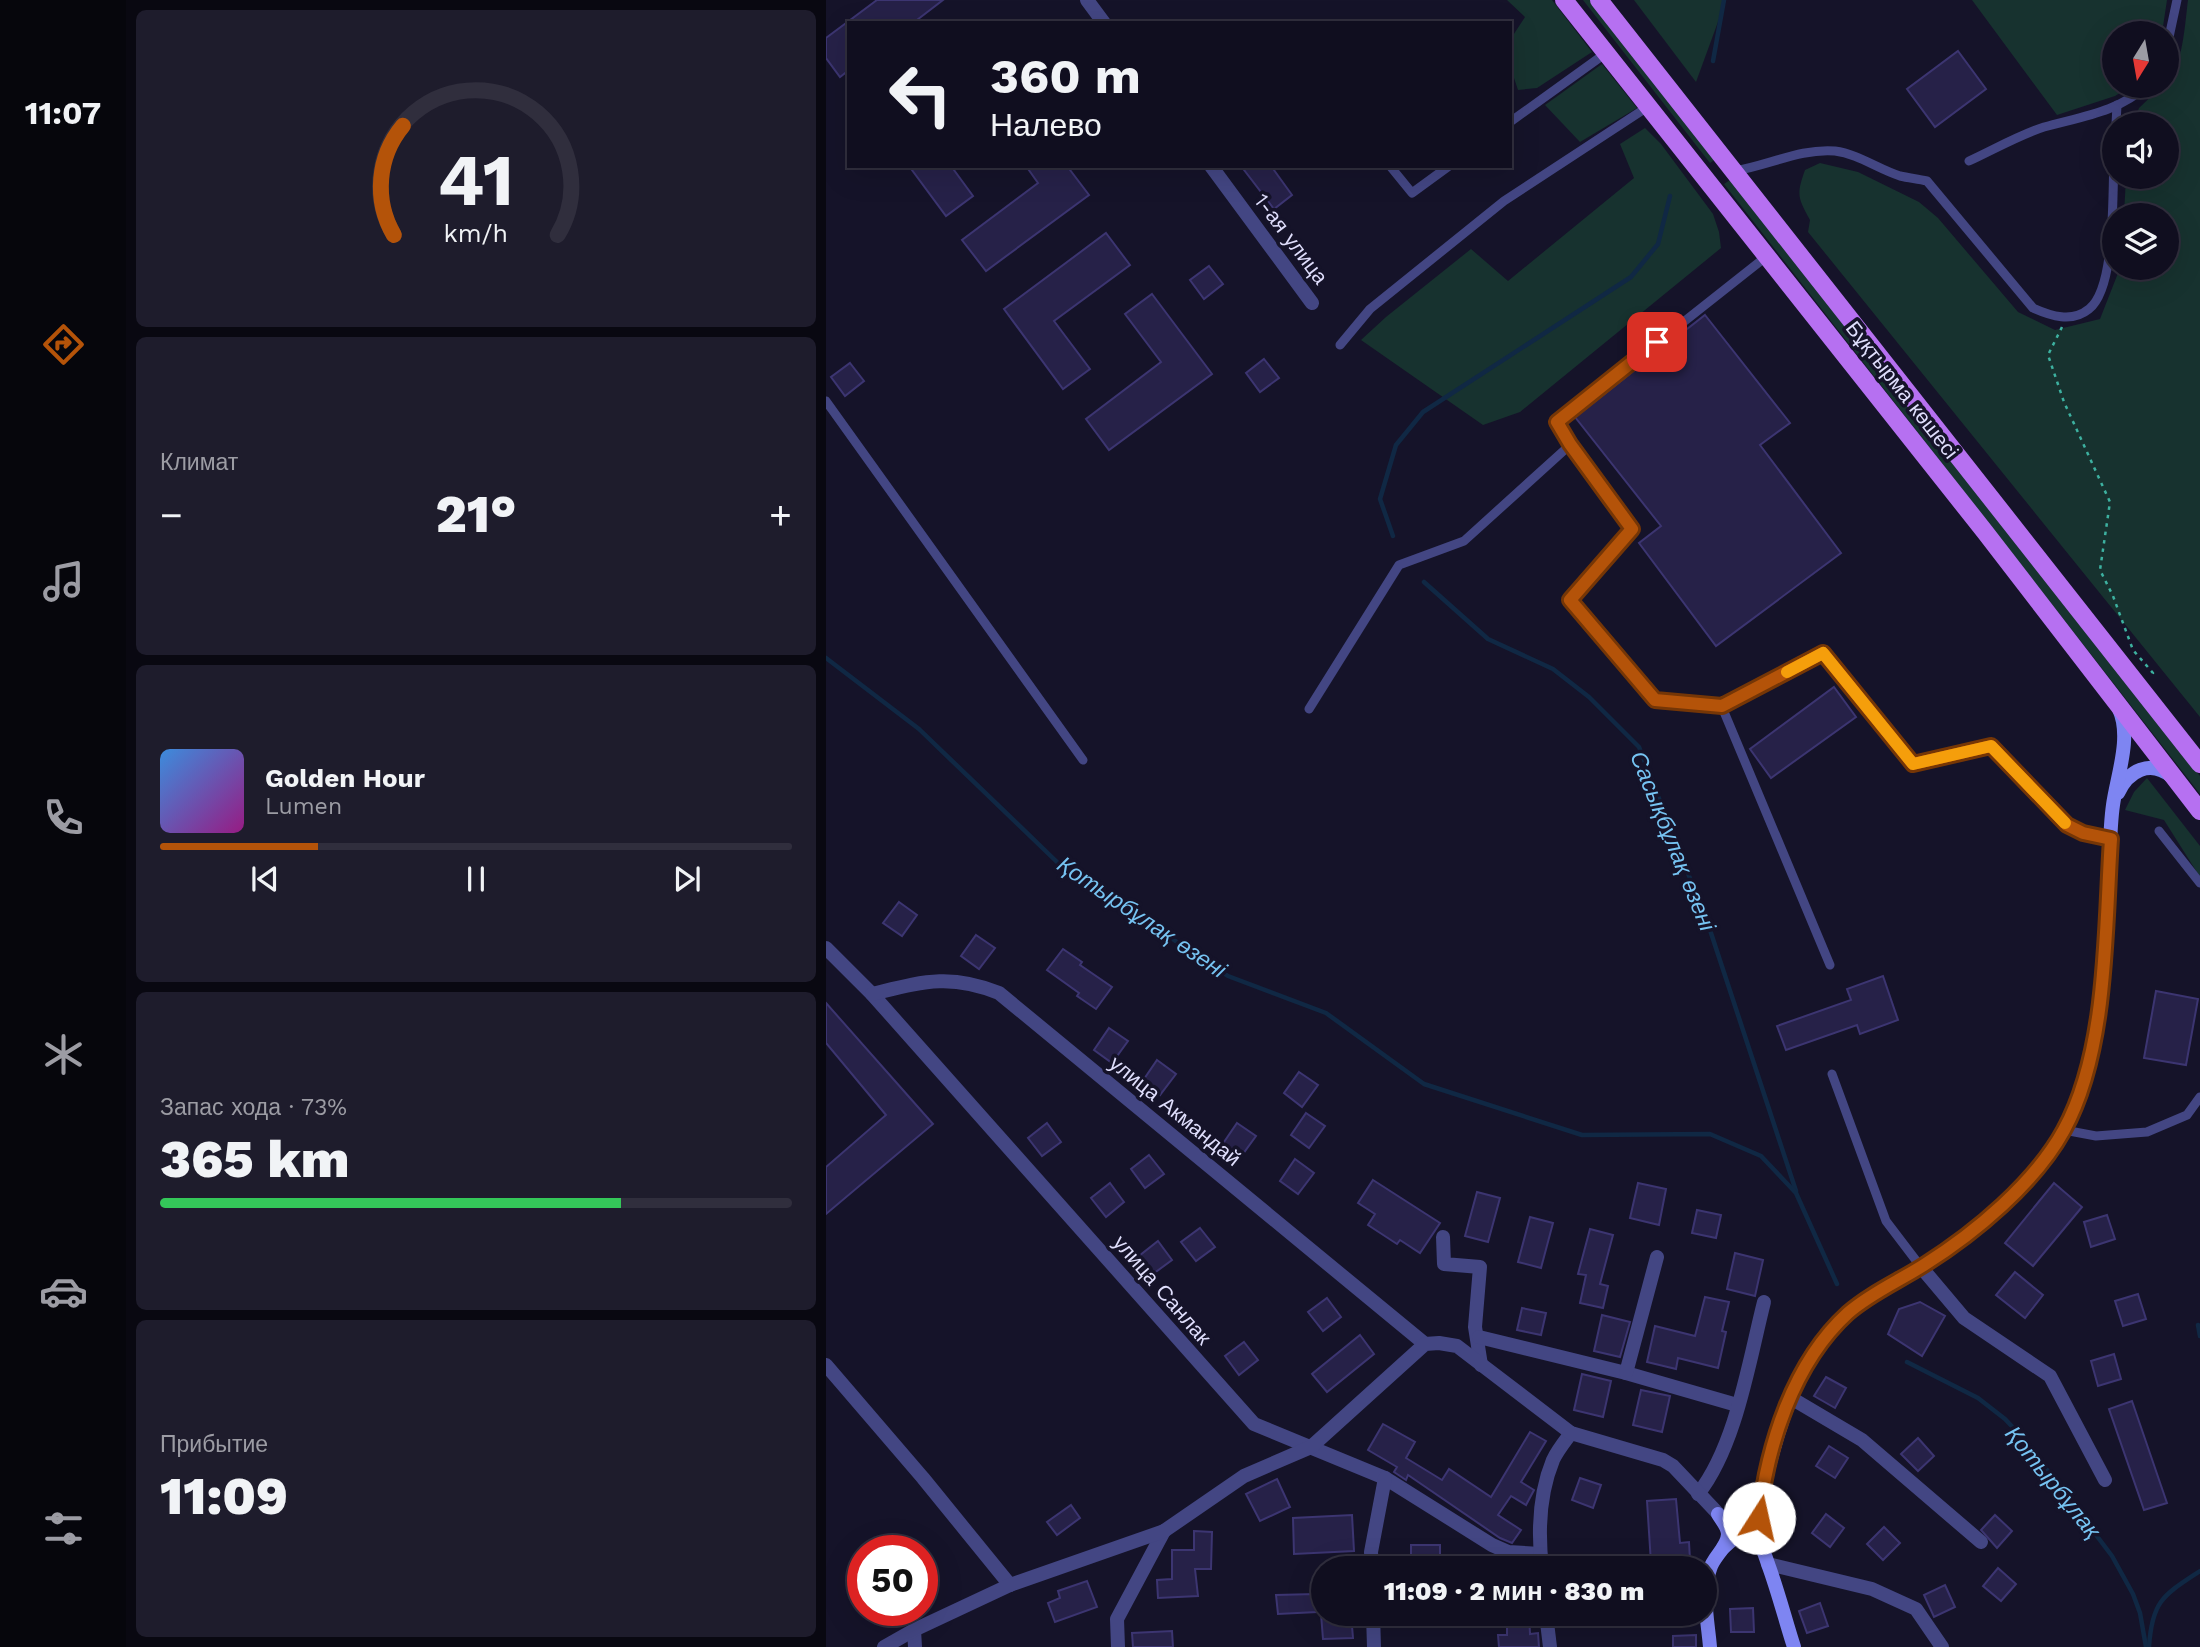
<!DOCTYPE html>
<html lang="ru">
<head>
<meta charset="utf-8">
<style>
  :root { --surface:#100e1f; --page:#1e1c2c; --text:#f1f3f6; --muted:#9c9ca4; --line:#302e3d; --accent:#b45309 }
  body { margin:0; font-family:"Work Sans",sans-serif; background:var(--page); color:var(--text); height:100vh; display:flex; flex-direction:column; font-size:26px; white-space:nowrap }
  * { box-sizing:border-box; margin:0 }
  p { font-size:23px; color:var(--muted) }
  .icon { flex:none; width:38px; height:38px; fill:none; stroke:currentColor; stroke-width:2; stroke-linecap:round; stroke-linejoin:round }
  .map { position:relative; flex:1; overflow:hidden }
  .sheet { display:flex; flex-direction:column; gap:10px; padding:10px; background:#090811; width:700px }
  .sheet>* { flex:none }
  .guide { position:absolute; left:21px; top:21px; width:665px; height:147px; border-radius:0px; box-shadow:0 7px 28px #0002,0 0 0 2px var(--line); background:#100e1f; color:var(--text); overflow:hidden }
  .needle { width:46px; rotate:191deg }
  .fabs { position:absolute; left:1276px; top:21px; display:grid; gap:14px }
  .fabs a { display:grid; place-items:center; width:77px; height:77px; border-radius:50%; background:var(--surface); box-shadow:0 7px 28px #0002,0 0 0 2px var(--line); font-size:35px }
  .speed { position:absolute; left:21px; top:1535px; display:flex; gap:14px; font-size:35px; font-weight:700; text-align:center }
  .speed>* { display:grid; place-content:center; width:91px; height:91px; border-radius:50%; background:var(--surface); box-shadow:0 7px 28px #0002,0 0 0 2px var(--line); line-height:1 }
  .speed .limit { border:10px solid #d22; background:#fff; color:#111 }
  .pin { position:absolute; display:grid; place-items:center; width:60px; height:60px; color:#fff; margin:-30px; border-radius:14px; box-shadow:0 4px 10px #0006 }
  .me { position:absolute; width:77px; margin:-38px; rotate:10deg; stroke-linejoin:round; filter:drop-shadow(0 0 5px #0008) }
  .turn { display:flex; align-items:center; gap:24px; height:147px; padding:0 28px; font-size:32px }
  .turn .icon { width:91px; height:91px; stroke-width:2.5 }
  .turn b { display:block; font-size:49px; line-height:60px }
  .big { font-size:52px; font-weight:800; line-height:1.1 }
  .sheet .tile { flex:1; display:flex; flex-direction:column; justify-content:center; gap:10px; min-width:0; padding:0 24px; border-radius:10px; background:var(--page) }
  .sheet .dial { align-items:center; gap:0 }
  .dial svg { height:182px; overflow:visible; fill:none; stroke:var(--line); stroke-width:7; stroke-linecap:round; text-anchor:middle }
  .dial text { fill:var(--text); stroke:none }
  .song { display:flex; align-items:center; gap:21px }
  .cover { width:84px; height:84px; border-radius:10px; background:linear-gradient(135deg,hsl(210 70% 55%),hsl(310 70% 35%)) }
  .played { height:7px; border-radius:4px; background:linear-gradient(90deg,var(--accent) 25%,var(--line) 25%) }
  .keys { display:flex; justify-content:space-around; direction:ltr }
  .heat { display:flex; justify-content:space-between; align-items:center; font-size:38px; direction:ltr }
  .charge { height:10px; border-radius:5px; background:linear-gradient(90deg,#34c759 73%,var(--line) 0) }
  .trip { position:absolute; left:485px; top:1556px; width:406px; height:70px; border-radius:35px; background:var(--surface); box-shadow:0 7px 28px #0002,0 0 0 2px var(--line); font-weight:800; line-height:70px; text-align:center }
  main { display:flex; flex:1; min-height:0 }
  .menu { display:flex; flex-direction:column; width:126px; justify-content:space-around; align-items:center; background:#06060c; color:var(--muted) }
  .menu .icon { width:49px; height:49px }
  .menu .on { color:var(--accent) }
  .menu b { font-size:32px; color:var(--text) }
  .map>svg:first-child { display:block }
  .green { fill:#17322f }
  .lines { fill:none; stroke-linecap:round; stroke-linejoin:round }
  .stream { stroke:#102844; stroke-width:4.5 }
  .building { fill:#262148; stroke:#3c3571; stroke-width:2 }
  .path { stroke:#3db1a0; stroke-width:2.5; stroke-dasharray:3.5 5; stroke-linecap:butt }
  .service { stroke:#434683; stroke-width:9 }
  .minor { stroke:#434683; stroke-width:14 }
  .tertiary { stroke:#434683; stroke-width:14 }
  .secondary { stroke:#7e85f2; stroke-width:14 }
  .primary { stroke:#b670f1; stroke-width:18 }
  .route-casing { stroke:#753606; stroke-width:18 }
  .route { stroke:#b45309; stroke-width:12 }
  .slow { stroke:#f59e0b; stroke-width:12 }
  .labels { text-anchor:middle; stroke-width:7; stroke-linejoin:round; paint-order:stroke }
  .street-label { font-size:21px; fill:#dfdefc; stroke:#151329 }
  .water-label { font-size:23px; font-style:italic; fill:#76c3f2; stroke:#151329 }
</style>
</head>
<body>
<main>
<nav class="menu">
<b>11:07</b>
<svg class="icon on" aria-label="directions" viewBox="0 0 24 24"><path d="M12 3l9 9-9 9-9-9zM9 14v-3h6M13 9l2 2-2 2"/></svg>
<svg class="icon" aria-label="music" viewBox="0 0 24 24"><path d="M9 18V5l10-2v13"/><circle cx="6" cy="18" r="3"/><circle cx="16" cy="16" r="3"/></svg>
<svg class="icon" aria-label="phone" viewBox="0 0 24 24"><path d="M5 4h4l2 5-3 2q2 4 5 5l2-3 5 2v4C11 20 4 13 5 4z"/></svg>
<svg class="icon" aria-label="climate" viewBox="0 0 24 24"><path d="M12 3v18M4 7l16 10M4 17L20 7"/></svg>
<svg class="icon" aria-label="car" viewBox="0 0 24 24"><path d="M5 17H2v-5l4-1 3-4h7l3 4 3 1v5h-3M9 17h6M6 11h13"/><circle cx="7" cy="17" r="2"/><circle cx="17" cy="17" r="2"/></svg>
<svg class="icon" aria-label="filters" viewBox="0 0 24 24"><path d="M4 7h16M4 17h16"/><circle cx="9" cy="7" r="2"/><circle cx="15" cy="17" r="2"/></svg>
</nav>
<section class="sheet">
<div class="tile dial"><svg viewBox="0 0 100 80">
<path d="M14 69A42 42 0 1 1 86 69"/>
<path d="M14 69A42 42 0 0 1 18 21" stroke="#b45309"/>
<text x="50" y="56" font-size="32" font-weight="700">41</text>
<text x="50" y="72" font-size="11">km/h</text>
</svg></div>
<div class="tile"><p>Климат</p>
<div class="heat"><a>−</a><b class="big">21°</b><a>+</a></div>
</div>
<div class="tile">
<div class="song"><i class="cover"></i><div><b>Golden Hour</b><p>Lumen</p></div></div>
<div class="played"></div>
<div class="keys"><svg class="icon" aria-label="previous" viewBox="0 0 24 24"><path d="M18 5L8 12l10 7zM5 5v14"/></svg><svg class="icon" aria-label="pause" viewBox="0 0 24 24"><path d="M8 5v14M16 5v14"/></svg><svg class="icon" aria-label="next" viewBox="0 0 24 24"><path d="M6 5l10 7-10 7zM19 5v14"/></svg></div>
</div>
<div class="tile"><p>Запас хода · 73%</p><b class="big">365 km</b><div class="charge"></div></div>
<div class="tile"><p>Прибытие</p><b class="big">11:09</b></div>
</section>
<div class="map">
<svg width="1374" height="1647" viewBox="0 0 1374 1647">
  <rect width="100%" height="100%" fill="#151329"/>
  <!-- green -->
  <g class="green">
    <polygon points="681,0 726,0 766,52 711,88 692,90 684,66 684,40 699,17"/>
    <polygon points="757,0 768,0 891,158 884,163"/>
    <polygon points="809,0 900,0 870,82 808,0"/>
    <polygon points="1146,0 1341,0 1336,33 1288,33 1288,86 1305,86 1289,96 1231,115"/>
    <path d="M1362 0H1374V717L982 232 984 220C972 198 970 195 979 170L994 163 1032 172 1093 202 1112 218 1192 312 1229 330 1274 319 1294 268H1340V215H1298L1300 177H1340V124H1307L1313 108 1336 86H1340L1341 82C1357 66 1359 23 1362 0Z"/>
    <polygon points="776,64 811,108 754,142 719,105"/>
    <polygon points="819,128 835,144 887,214 893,232 895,248 694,412 657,425 535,340 560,317 645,249 682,281 808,178 794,144"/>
    <polygon points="907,178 1374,776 1374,794 898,184"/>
    <polygon points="1321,778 1374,846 1374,877 1338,820 1299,810 1308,792"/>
  </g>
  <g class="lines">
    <!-- stream -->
    <g class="stream">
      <polyline points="887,61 898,0"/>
      <polyline points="567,536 554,499 570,445 597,412 805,277 832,244 844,196"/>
      <polyline points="598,582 662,639 727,669 763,697 813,747 884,930 970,1191"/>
      <polyline points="0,658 93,729 231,862 402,976 500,1013 598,1084 756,1135 884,1134 935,1156 970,1193 1011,1284"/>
      <polyline points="1372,1325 1374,1336"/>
      <polyline points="1081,1362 1152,1398 1179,1419 1196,1437 1286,1556 1307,1594 1314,1613 1320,1647"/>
      <path d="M1323 1647C1326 1600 1338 1595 1374 1571"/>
    </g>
  </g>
  <!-- building -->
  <g class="building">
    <polygon points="51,0 117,0 87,23 23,23 23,70 14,77 0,58 0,38"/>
    <polygon points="1132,51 1160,89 1109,127 1081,89"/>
    <polygon points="83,166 125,166 147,196 120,216"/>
    <polygon points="200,166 241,166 263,195 160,271 136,240 212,183"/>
    <polygon points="415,166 445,166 466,195 448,209"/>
    <polygon points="280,233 304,265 228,321 264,369 237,389 178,309"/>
    <polygon points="383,266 397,284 378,299 364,280"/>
    <polygon points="326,294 386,374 283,450 260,419 335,362 299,314"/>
    <polygon points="879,315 964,423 934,445 1015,553 890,646 813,543 835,526 749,417"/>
    <polygon points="438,359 453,378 434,392 420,373"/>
    <polygon points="24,363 38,381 19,396 5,377"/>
    <polygon points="1008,687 1030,717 945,778 924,749"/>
    <polygon points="73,902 91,915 76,936 57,923"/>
    <polygon points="150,935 169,948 153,969 135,956"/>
    <polygon points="237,949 256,962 254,965 286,987 270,1009 251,996 253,993 221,970"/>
    <polygon points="1057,976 1072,1020 1034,1034 1031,1025 960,1050 951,1026 1025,1000 1021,989"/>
    <polygon points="1330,991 1372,999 1360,1065 1318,1058"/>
    <polygon points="0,1003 107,1124 0,1214 0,1167 60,1115 0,1043"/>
    <polygon points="283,1028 302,1041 286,1063 268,1050"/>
    <polygon points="331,1060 350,1074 334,1095 316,1082"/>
    <polygon points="473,1072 492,1085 476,1107 458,1093"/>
    <polygon points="480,1113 499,1126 483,1148 465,1135"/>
    <polygon points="221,1123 235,1142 216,1156 202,1138"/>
    <polygon points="411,1123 430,1136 414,1158 396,1145"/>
    <polygon points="323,1155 338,1174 319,1188 305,1169"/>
    <polygon points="469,1159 488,1173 472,1194 454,1181"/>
    <polygon points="547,1180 614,1223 594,1253 574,1240 571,1244 542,1225 549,1214 532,1203"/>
    <polygon points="284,1183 298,1202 280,1217 265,1198"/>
    <polygon points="812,1183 840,1189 833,1225 804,1218"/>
    <polygon points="1228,1183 1256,1207 1207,1266 1179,1243"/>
    <polygon points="651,1192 674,1198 662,1242 639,1236"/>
    <polygon points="871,1210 895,1215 890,1238 866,1233"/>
    <polygon points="1281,1215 1289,1239 1265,1247 1258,1222"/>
    <polygon points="704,1217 727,1223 715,1268 692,1262"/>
    <polygon points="374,1228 389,1247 370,1261 355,1242"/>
    <polygon points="764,1229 787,1235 774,1284 782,1286 777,1308 754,1303 760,1275 752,1274"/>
    <polygon points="332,1241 346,1260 327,1274 313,1256"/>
    <polygon points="909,1253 937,1260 929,1296 901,1289"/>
    <polygon points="1189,1272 1217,1295 1199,1318 1170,1295"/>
    <polygon points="1312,1294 1320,1319 1297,1326 1289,1301"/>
    <polygon points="879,1297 903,1302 896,1331 900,1332 892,1368 852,1358 850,1369 821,1362 829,1326 869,1336"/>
    <polygon points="501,1298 515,1317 497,1331 482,1312"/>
    <polygon points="1094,1302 1119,1316 1096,1356 1062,1334 1073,1309"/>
    <polygon points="696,1308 720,1313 715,1335 691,1330"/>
    <polygon points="776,1315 804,1322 794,1357 768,1351"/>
    <polygon points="534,1335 548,1354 501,1392 486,1374"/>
    <polygon points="418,1342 432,1360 413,1375 399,1356"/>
    <polygon points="1288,1354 1295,1379 1272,1386 1265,1361"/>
    <polygon points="756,1374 785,1381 777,1417 748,1410"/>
    <polygon points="1000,1377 1020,1388 1009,1408 988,1396"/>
    <polygon points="815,1390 844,1396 836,1432 807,1425"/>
    <polygon points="1306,1401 1341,1503 1318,1510 1283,1409"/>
    <polygon points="557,1424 589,1442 580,1458 616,1480 623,1469 665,1497 704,1432 720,1441 695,1482 708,1490 700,1505 685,1496 672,1515 695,1530 686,1543 674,1538 582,1475 580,1480 568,1472 571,1467 542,1450"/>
    <polygon points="1092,1438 1108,1456 1092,1471 1075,1454"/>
    <polygon points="1003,1446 1022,1458 1009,1478 990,1466"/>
    <polygon points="754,1478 775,1485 767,1508 746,1500"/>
    <polygon points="451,1479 464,1507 434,1521 420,1494"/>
    <polygon points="850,1499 854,1543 863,1542 864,1560 825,1563 821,1501"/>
    <polygon points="245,1505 254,1518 231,1535 221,1522"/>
    <polygon points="1000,1514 1018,1528 1004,1547 986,1533"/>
    <polygon points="526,1515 528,1551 468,1554 467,1518"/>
    <polygon points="1169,1515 1186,1531 1171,1548 1155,1530"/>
    <polygon points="1058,1527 1074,1543 1057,1560 1041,1544"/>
    <polygon points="368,1531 386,1532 385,1569 369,1569 372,1596 332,1598 331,1580 346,1579 346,1550 368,1550"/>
    <rect x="585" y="1545" width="29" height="23"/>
    <polygon points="1172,1568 1190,1584 1175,1601 1157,1586"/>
    <polygon points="261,1581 271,1607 229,1622 222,1603 234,1598 232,1591"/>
    <polygon points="1119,1585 1129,1607 1108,1617 1098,1595"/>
    <polygon points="489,1594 491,1612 452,1614 450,1595"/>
    <polygon points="994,1603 1002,1626 981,1633 973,1611"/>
    <polygon points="927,1608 928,1632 905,1632 904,1609"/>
    <polygon points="495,1614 525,1614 527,1638 497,1639"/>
    <polygon points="681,1614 703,1614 704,1634 712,1633 713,1647 673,1647 672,1635 681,1635"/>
    <polygon points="346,1631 347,1647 307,1647 306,1633"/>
    <polygon points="870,1635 870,1647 847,1647 847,1636"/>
  </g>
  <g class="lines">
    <!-- path -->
    <polyline class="path" points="1236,327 1222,355 1238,402 1284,502 1274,570 1287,596 1307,650 1327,673 1323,676"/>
    <!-- service -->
    <g class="service">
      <polyline points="1340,51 1351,0"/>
      <polyline points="684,122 780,53"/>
      <polyline points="1290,124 1291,105"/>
      <path d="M1143 161C1167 150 1193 135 1218 127 1253 117 1293 112 1320 86"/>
      <polyline points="564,166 586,193 623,166"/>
      <path d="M908 171C941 166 975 148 1009 151 1032 154 1052 169 1074 176 1083 178 1092 179 1101 181L1207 308C1225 316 1246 323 1263 309 1290 288 1286 196 1288 162"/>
      <polyline points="514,345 544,309 678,201 823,106"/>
      <polyline points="0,401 257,760"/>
      <polyline points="744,445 806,529 745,600 829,700 896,707 1004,965"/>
      <polyline points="896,707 997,653 1087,764 1165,746 1241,825 1257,833 1285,839"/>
      <polyline points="483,709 573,565 638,541 744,445 731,422 941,256"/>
      <polyline points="1333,831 1374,883"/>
      <polyline points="1006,1074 1060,1221 1095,1267"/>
      <polyline points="1238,1130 1270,1136 1321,1132 1361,1115 1374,1097"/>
    </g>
    <!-- minor -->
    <g class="minor">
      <polyline points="261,0 278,23"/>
      <polyline points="385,166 486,303"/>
      <polyline points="0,948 46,994 428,1424 559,1478 666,1545 682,1552 714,1554"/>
      <path d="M46 994C96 982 123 973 173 993L599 1344"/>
      <polyline points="617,1237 618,1264 654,1267 649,1327 655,1365"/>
      <polyline points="1095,1267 1138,1318 1224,1376 1279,1480"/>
      <polyline points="653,1337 800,1373 911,1405"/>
      <polyline points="0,1365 97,1478 184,1585"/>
      <polyline points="800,1373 831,1257"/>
      <polyline points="965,1398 1036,1440 1155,1542"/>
      <path d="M872 1494C910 1446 923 1361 938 1302"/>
      <polyline points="942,1564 1046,1589 1090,1609 1116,1647"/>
      <polyline points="546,1568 545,1552 559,1478"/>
      <path d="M716 1568C712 1533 713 1494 727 1460 731 1451 739 1441 745 1433"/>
      <polyline points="547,1614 548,1647"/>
      <polyline points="720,1614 724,1647"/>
      <polyline points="88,1630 89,1647"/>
      <polyline points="292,1647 291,1619 338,1531"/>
    </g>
    <!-- tertiary -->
    <polyline class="tertiary" points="58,1647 88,1630 184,1585 338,1531 418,1476 485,1447 599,1344 613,1343 631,1346 745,1433 837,1460 847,1466 901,1523"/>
    <!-- secondary -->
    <g class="secondary">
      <path d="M1292 793C1302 771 1324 759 1345 776"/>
      <polyline points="897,1548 919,1528 932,1508"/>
      <path d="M884 1647C882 1622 875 1593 884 1569 887 1557 902 1547 902 1534 902 1527 896 1521 892 1514"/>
      <path d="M968 1647C959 1619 952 1591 942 1564 939 1554 934 1544 933 1533 931 1514 937 1494 941 1475 956 1410 982 1338 1039 1300 1057 1287 1077 1278 1096 1267 1147 1236 1210 1182 1238 1129 1280 1052 1278 955 1283 870 1284 848 1284 826 1287 805 1291 776 1306 737 1293 709"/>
    </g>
    <!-- primary -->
    <g class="primary">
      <polyline points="738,0 1159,532 1374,811"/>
      <polyline points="773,0 1374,764"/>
    </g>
  </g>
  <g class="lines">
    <defs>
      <path id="route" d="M831 342 731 422 744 444 806 529 744 600 829 700 896 706 997 653 1087 764 1165 746 1241 825 1257 833 1285 839C1279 928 1282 1050 1238 1130 1209 1183 1149 1233 1098 1265 1073 1281 1045 1293 1022 1313 967 1363 941 1446 933 1518"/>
    </defs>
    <!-- route casing -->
    <use href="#route" class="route-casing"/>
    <!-- route -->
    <use href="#route" class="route"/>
    <!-- slow -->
    <polyline class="slow" points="961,672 997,653 1087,764 1165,746 1239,823"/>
  </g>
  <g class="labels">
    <!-- street labels -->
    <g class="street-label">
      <text transform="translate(465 239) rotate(53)" y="7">1-ая улица</text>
      <text transform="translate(1076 390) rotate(52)" y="7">Бұқтырма көшесі</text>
      <text transform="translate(349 1111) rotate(39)" y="7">улица Акмандай</text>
      <text transform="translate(336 1290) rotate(49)" y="7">улица Санлак</text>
    </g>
    <!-- water labels -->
    <g class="water-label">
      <text transform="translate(847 841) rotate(68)" y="8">Сасықбұлақ өзені</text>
      <text transform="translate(316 917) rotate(34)" y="8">Қотырбұлақ өзені</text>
      <text transform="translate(1227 1482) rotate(51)" y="8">Қотырбұлақ</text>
    </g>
  </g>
</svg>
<div class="fabs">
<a><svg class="needle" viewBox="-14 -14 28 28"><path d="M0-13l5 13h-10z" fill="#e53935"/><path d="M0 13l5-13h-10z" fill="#9c9ca4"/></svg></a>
<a><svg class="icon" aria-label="sound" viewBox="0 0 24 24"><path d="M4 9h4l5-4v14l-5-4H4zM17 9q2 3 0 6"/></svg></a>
<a><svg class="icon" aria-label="layers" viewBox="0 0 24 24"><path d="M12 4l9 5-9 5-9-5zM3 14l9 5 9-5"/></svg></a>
</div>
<div class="speed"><div class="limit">50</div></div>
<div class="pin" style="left:831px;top:342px;background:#d93025"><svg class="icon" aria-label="arrive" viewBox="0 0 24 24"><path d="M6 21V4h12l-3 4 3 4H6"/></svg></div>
<svg class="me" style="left:933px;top:1518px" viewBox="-20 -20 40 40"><circle r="19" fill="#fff"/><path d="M0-13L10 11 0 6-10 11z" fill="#b45309"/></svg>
<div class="trip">11:09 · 2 мин · 830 m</div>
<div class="guide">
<div class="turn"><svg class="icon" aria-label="left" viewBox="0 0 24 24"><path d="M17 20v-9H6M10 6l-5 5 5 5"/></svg><div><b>360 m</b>Налево</div></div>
</div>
</div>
</main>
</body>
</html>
